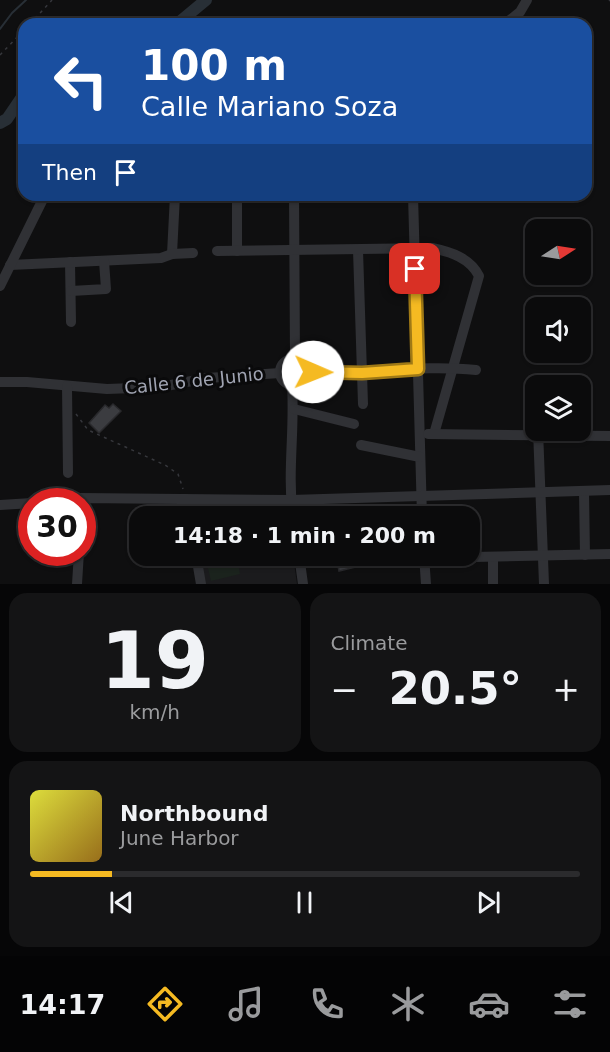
<!DOCTYPE html>
<html lang="en">
<head>
<meta charset="utf-8">
<style>
  :root { --surface:#0b0b0c; --page:#141415; --text:#f1f3f6; --muted:#9a9b9d; --line:#2b2b2d; --accent:#f5ba22 }
  body { margin:0; font-family:"DejaVu Sans",sans-serif; background:var(--page); color:var(--text); height:100vh; display:flex; flex-direction:column; font-size:22px; white-space:nowrap }
  * { box-sizing:border-box; margin:0 }
  p { font-size:20px; color:var(--muted) }
  .icon { flex:none; width:33px; height:33px; fill:none; stroke:currentColor; stroke-width:2; stroke-linecap:round; stroke-linejoin:round }
  .map { position:relative; height:584px; overflow:hidden }
  .side { display:flex; flex-direction:column; gap:9px; padding:9px; background:#060607; flex:1 }
  .side>* { flex:none }
  .hud { position:absolute; left:18px; top:18px; width:574px; height:183px; border-radius:18px; box-shadow:0 2px 4px #0004,0 0 0 2px var(--line); background:#1a4fa0; color:#fff; overflow:hidden }
  .needle { width:39px; rotate:78deg }
  .controls { position:absolute; left:525px; top:219px; display:grid; gap:12px }
  .controls a { display:grid; place-items:center; width:66px; height:66px; border-radius:12px; background:var(--surface); box-shadow:0 2px 4px #0004,0 0 0 2px var(--line); font-size:30px }
  .speed { position:absolute; left:18px; top:488px; display:flex; gap:12px; font-size:30px; font-weight:700; text-align:center }
  .speed>* { display:grid; place-content:center; width:78px; height:78px; border-radius:50%; background:var(--surface); box-shadow:0 2px 4px #0004,0 0 0 2px var(--line); line-height:1 }
  .speed .limit { border:9px solid #d22; background:#fff; color:#111 }
  .pin { position:absolute; display:grid; place-items:center; width:51px; height:51px; color:#fff; margin:-26px; border-radius:12px; box-shadow:0 3px 9px #0006 }
  .me { position:absolute; width:66px; margin:-33px; rotate:91deg; stroke-linejoin:round; filter:drop-shadow(0 0 4px #0008) }
  .turn { display:flex; align-items:center; gap:21px; height:126px; padding:0 24px; font-size:27px }
  .turn .icon { width:78px; height:78px; stroke-width:2.5 }
  .turn b { display:block; font-size:42px; line-height:51px }
  .then { display:flex; align-items:center; height:57px; padding:0 24px; background:#0003; gap:12px; font-size:22px }
  .big { font-size:45px; font-weight:700; line-height:1.1 }
  .side .card { flex:1; display:flex; flex-direction:column; justify-content:center; gap:9px; min-width:0; padding:0 21px; border-radius:18px; background:var(--page) }
  .side .dial { align-items:center; gap:0 }
  .dial b { font-size:78px; line-height:1 }
  .song { display:flex; align-items:center; gap:18px }
  .cover { width:72px; height:72px; border-radius:9px; background:linear-gradient(135deg,hsl(60 70% 55%),hsl(40 70% 35%)) }
  .played { height:6px; border-radius:3px; background:linear-gradient(90deg,var(--accent) 15%,var(--line) 15%) }
  .keys { display:flex; justify-content:space-around; direction:ltr }
  .heat { display:flex; justify-content:space-between; align-items:center; font-size:33px; direction:ltr }
  .side .tiles { flex:1; display:grid; gap:9px; grid-template-columns:1fr 1fr }
  .card:last-child { grid-column:span 2 }
  .trip { position:absolute; left:129px; top:506px; width:351px; height:60px; border-radius:18px; background:var(--surface); box-shadow:0 2px 4px #0004,0 0 0 2px var(--line); font-weight:700; line-height:60px; text-align:center }
  .dock { display:flex; height:96px; justify-content:space-around; align-items:center; background:#040405; color:var(--muted) }
  .dock .icon { width:42px; height:42px }
  .dock .on { color:var(--accent) }
  .dock b { font-size:27px; color:var(--text) }
  .map>svg:first-child { display:block }
  .built { fill:#1b1b1d }
  .green { fill:#1b231d }
  .lines { fill:none; stroke-linecap:round; stroke-linejoin:round }
  .stream { stroke:#282f36; stroke-width:2 }
  .river { stroke:#282f36; stroke-width:12 }
  .building { fill:#3b3c40; stroke:#29292c; stroke-width:1.5 }
  .path { stroke:#36373c; stroke-width:1.5; stroke-dasharray:3 4.5; stroke-linecap:butt }
  .minor { stroke:#303135; stroke-width:10 }
  .route-casing { stroke:#9f7916; stroke-width:15 }
  .route { stroke:#f5ba22; stroke-width:10 }
  .labels { text-anchor:middle; stroke-width:6; stroke-linejoin:round; paint-order:stroke }
  .street-label { font-size:18px; fill:#a0a4b2; stroke:#0a0a0b }
</style>
</head>
<body>
<div class="map">
<svg width="610" height="584" viewBox="0 0 610 584">
  <rect width="100%" height="100%" fill="#0f0f10"/>
  <!-- built -->
  <polygon class="built" points="200,555 293,555 297,584 205,584"/>
  <!-- green -->
  <polygon class="green" points="237,558 240,574 211,581 207,564"/>
  <g class="lines">
    <!-- stream -->
    <polyline class="stream" points="0,29 12,13 26,0"/>
    <!-- river -->
    <g class="river">
      <polyline points="177,24 206,0"/>
      <polyline points="0,123 7,119 24,94"/>
    </g>
  </g>
  <!-- building -->
  <g class="building">
    <polygon points="113,404 121,411 99,433 89,423 105,405 109,408"/>
    <polygon points="341,555 376,555 376,557 363,560 364,565 339,571 336,556"/>
  </g>
  <g class="lines">
    <!-- path -->
    <g class="path">
      <polyline points="609,0 610,1"/>
      <polyline points="30,24 52,0"/>
      <polyline points="0,55 24,30"/>
      <polyline points="76,414 88,430 165,465 178,474 183,489"/>
    </g>
    <!-- minor -->
    <g class="minor">
      <polyline points="505,24 520,12 527,0"/>
      <polyline points="237,195 237,251"/>
      <polyline points="294,195 295,359"/>
      <polyline points="413,195 422,516"/>
      <polyline points="358,250 363,404"/>
      <path d="M217 251 432 248C451 252 470 258 479 276L434 434"/>
      <polyline points="172,254 175,195"/>
      <polyline points="70,262 71,322"/>
      <polyline points="10,265 161,258 172,254 193,253"/>
      <polyline points="0,286 45,195"/>
      <polyline points="71,291 106,289 104,261"/>
      <circle cx="293" cy="372" r="13"/>
      <path d="M306 372C363 375 420 364 476 370"/>
      <polyline points="0,382 27,382 107,389 161,387 207,378 280,373"/>
      <polyline points="67,386 68,473"/>
      <path d="M292 386C295 429 287 473 293 516"/>
      <polyline points="294,409 354,424"/>
      <polyline points="538,430 544,584"/>
      <polyline points="428,434 610,436"/>
      <polyline points="361,445 420,457"/>
      <polyline points="584,491 585,555"/>
      <polyline points="186,499 189,516"/>
      <polyline points="56,501 81,498 291,500 610,490"/>
      <polyline points="0,505 32,503"/>
      <polyline points="196,555 201,584"/>
      <polyline points="299,555 303,584"/>
      <polyline points="424,555 426,584"/>
      <polyline points="493,557 493,584"/>
      <polyline points="425,558 610,554"/>
      <polyline points="77,584 79,552"/>
    </g>
  </g>
  <g class="lines">
    <defs>
      <polyline id="route" points="313,372 362,373 418,369 415,269"/>
    </defs>
    <!-- route casing -->
    <use href="#route" class="route-casing"/>
    <!-- route -->
    <use href="#route" class="route"/>
  </g>
  <g class="labels">
    <!-- street labels -->
    <g class="street-label">
      <text transform="translate(194 381) rotate(-6)" y="6">Calle 6 de Junio</text>
    </g>
  </g>
</svg>
<div class="controls">
<a><svg class="needle" viewBox="-14 -14 28 28"><path d="M0-13l5 13h-10z" fill="#e53935"/><path d="M0 13l5-13h-10z" fill="#9a9b9d"/></svg></a>
<a><svg class="icon" aria-label="sound" viewBox="0 0 24 24"><path d="M4 9h4l5-4v14l-5-4H4zM17 9q2 3 0 6"/></svg></a>
<a><svg class="icon" aria-label="layers" viewBox="0 0 24 24"><path d="M12 4l9 5-9 5-9-5zM3 14l9 5 9-5"/></svg></a>
</div>
<div class="speed"><div class="limit">30</div></div>
<div class="pin" style="left:415px;top:269px;background:#d93025"><svg class="icon" aria-label="arrive" viewBox="0 0 24 24"><path d="M6 21V4h12l-3 4 3 4H6"/></svg></div>
<svg class="me" style="left:313px;top:372px" viewBox="-20 -20 40 40"><circle r="19" fill="#fff"/><path d="M0-13L10 11 0 6-10 11z" fill="#f5ba22"/></svg>
<div class="trip">14:18 · 1 min · 200 m</div>
<div class="hud">
<div class="turn"><svg class="icon" aria-label="left" viewBox="0 0 24 24"><path d="M17 20v-9H6M10 6l-5 5 5 5"/></svg><div><b>100 m</b>Calle Mariano Soza</div></div>
<div class="then">Then<svg class="icon" aria-label="arrive" viewBox="0 0 24 24"><path d="M6 21V4h12l-3 4 3 4H6"/></svg></div>
</div>
</div>
<section class="side">
<div class="tiles">
<div class="card dial"><b>19</b><p>km/h</p></div>
<div class="card"><p>Climate</p>
<div class="heat"><a>−</a><b class="big">20.5°</b><a>+</a></div>
</div>
<div class="card">
<div class="song"><i class="cover"></i><div><b>Northbound</b><p>June Harbor</p></div></div>
<div class="played"></div>
<div class="keys"><svg class="icon" aria-label="previous" viewBox="0 0 24 24"><path d="M18 5L8 12l10 7zM5 5v14"/></svg><svg class="icon" aria-label="pause" viewBox="0 0 24 24"><path d="M8 5v14M16 5v14"/></svg><svg class="icon" aria-label="next" viewBox="0 0 24 24"><path d="M6 5l10 7-10 7zM19 5v14"/></svg></div>
</div>
</div>
</section>
<nav class="dock">
<b>14:17</b>
<svg class="icon on" aria-label="directions" viewBox="0 0 24 24"><path d="M12 3l9 9-9 9-9-9zM9 14v-3h6M13 9l2 2-2 2"/></svg>
<svg class="icon" aria-label="music" viewBox="0 0 24 24"><path d="M9 18V5l10-2v13"/><circle cx="6" cy="18" r="3"/><circle cx="16" cy="16" r="3"/></svg>
<svg class="icon" aria-label="phone" viewBox="0 0 24 24"><path d="M5 4h4l2 5-3 2q2 4 5 5l2-3 5 2v4C11 20 4 13 5 4z"/></svg>
<svg class="icon" aria-label="climate" viewBox="0 0 24 24"><path d="M12 3v18M4 7l16 10M4 17L20 7"/></svg>
<svg class="icon" aria-label="car" viewBox="0 0 24 24"><path d="M5 17H2v-5l4-1 3-4h7l3 4 3 1v5h-3M9 17h6M6 11h13"/><circle cx="7" cy="17" r="2"/><circle cx="17" cy="17" r="2"/></svg>
<svg class="icon" aria-label="filters" viewBox="0 0 24 24"><path d="M4 7h16M4 17h16"/><circle cx="9" cy="7" r="2"/><circle cx="15" cy="17" r="2"/></svg>
</nav>
</body>
</html>
